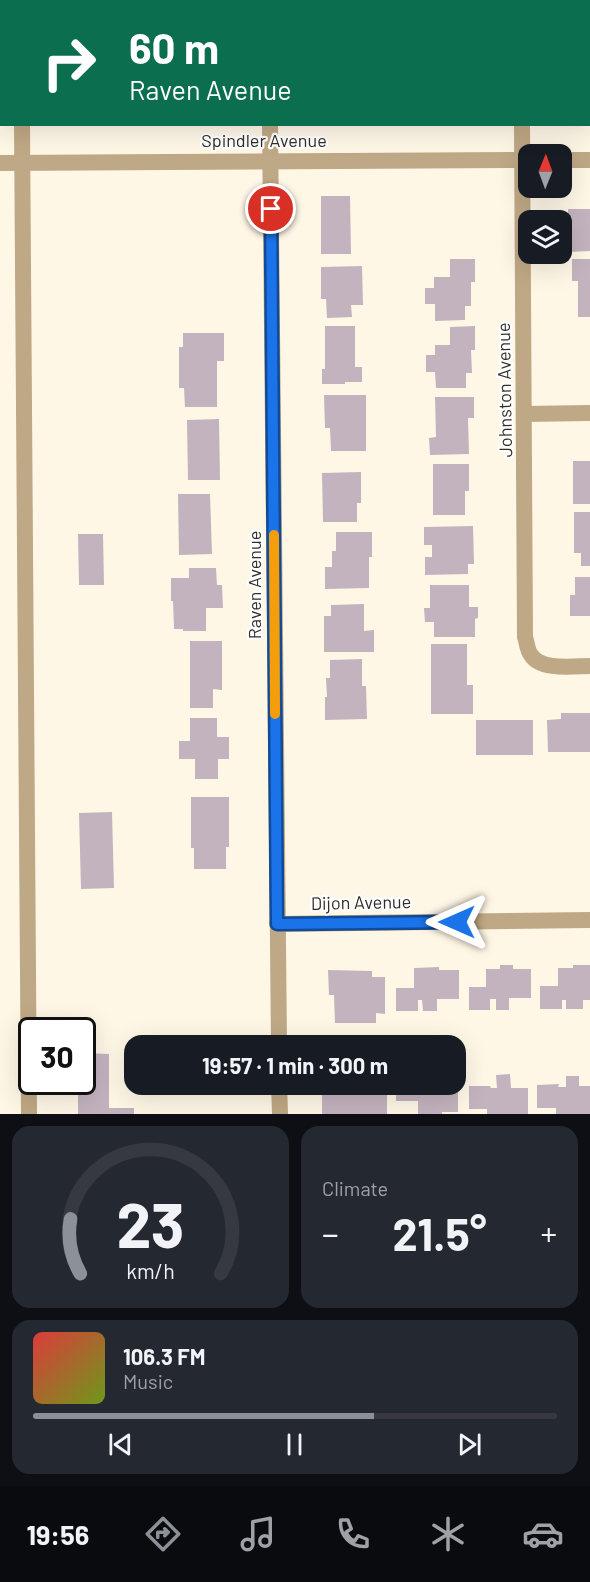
<!DOCTYPE html>
<html lang="en">
<head>
<meta charset="utf-8">
<style>
  :root { --surface:#171b24; --page:#242831; --text:#f1f3f6; --muted:#9ea1a6; --line:#363941; --accent:#8c9099 }
  body { margin:0; font-family:Barlow,sans-serif; background:var(--page); color:var(--text); height:100vh; display:flex; flex-direction:column; font-size:22px; white-space:nowrap }
  * { box-sizing:border-box; margin:0 }
  p { font-size:20px; color:var(--muted) }
  .icon { flex:none; width:33px; height:33px; fill:none; stroke:currentColor; stroke-width:2; stroke-linecap:round; stroke-linejoin:round }
  .map { position:relative; height:1114px; overflow:hidden }
  .side { display:flex; flex-direction:column; gap:12px; padding:12px; background:#0d0f14; flex:1 }
  .side>* { flex:none }
  .banner { position:absolute; left:0px; top:0px; width:591px; height:126px; box-shadow:0 6px 24px #0002; background:#0b6e4f; color:#fff; overflow:hidden }
  .needle { width:39px; rotate:1deg }
  .controls { position:absolute; left:518px; top:144px; display:grid; gap:12px }
  .controls a { display:grid; place-items:center; width:54px; height:54px; border-radius:12px; background:var(--surface); box-shadow:0 6px 24px #0002; font-size:30px }
  .speed { position:absolute; left:18px; top:1017px; display:flex; gap:12px; font-size:30px; font-weight:700; text-align:center }
  .speed>* { display:grid; place-content:center; width:78px; height:78px; border-radius:50%; background:var(--surface); box-shadow:0 6px 24px #0002; line-height:1 }
  .speed .limit { border:3px solid #111; border-radius:9px; background:#fff; color:#111 }
  .pin { position:absolute; display:grid; place-items:center; width:51px; height:51px; color:#fff; margin:-26px; border:3px solid #fff; border-radius:50%; box-shadow:0 2px 6px #0007 }
  .me { position:absolute; width:66px; margin:-33px; rotate:270deg; stroke-linejoin:round; filter:drop-shadow(0 0 4px #0008) }
  .turn { display:flex; align-items:center; gap:21px; height:126px; padding:0 30px; font-size:27px }
  .turn .icon { width:78px; height:78px; stroke-width:2.5 }
  .turn b { display:block; font-size:42px; line-height:51px }
  .big { font-size:45px; font-weight:700; line-height:1.1 }
  .side .card { flex:1; display:flex; flex-direction:column; justify-content:center; gap:9px; min-width:0; padding:0 21px; border-radius:18px; background:var(--page) }
  .side .dial { align-items:center; gap:0 }
  .dial svg { height:156px; overflow:visible; fill:none; stroke:var(--line); stroke-width:7; stroke-linecap:round; text-anchor:middle }
  .dial text { fill:var(--text); stroke:none }
  .song { display:flex; align-items:center; gap:18px }
  .cover { width:72px; height:72px; border-radius:9px; background:linear-gradient(135deg,hsl(0 70% 55%),hsl(80 70% 35%)) }
  .played { height:6px; border-radius:3px; background:linear-gradient(90deg,var(--accent) 65%,var(--line) 65%) }
  .keys { display:flex; justify-content:space-around; direction:ltr }
  .heat { display:flex; justify-content:space-between; align-items:center; font-size:33px; direction:ltr }
  .side .tiles { flex:1; display:grid; gap:12px; grid-template-columns:1fr 1fr }
  .card:last-child { grid-column:span 2 }
  .trip { position:absolute; left:124px; top:1035px; width:342px; height:60px; border-radius:18px; background:var(--surface); box-shadow:0 6px 24px #0002; font-weight:700; line-height:60px; text-align:center }
  .menu { display:flex; height:96px; justify-content:space-around; align-items:center; background:#090b0e; color:var(--muted) }
  .menu .icon { width:42px; height:42px }
  .menu .on { color:var(--accent) }
  .menu b { font-size:27px; color:var(--text) }
  .map>svg:first-child { display:block }
  .building { fill:#c3b3be }
  .lines { fill:none; stroke-linecap:round; stroke-linejoin:round }
  .street { stroke:#bfa885; stroke-width:16 }
  .route-casing { stroke:#114b97; stroke-width:15 }
  .route { stroke:#1a73e8; stroke-width:10 }
  .slow { stroke:#f59e0b; stroke-width:10 }
  .labels { text-anchor:middle; stroke-width:4.5; stroke-linejoin:round; paint-order:stroke }
  .street-label { font-size:18px; fill:#312e28; stroke:#fff }
</style>
</head>
<body>
<div class="map">
<svg width="590" height="1114" viewBox="0 0 590 1114">
  <rect width="100%" height="100%" fill="#fff7e6"/>
  <!-- building -->
  <g class="building">
    <polygon points="321,196 350,196 351,254 321,254"/>
    <polygon points="568,209 590,209 590,251 569,252"/>
    <polygon points="450,259 475,259 475,282 471,282 471,306 465,306 465,320 435,321 435,304 425,304 425,288 434,288 434,277 450,277"/>
    <polygon points="572,259 590,259 590,317 578,317 578,281 572,281"/>
    <polygon points="362,266 363,305 351,305 352,317 327,318 326,299 321,299 321,267"/>
    <polygon points="325,326 355,326 355,367 362,367 362,382 345,382 345,384 322,384 322,369 325,369"/>
    <polygon points="475,326 475,350 471,350 472,373 466,373 466,388 436,388 435,372 426,372 426,355 435,355 435,345 450,345 450,327"/>
    <polygon points="183,333 224,333 224,361 217,361 217,407 185,407 184,388 179,388 179,347 183,347"/>
    <polygon points="324,395 366,395 366,451 331,451 330,428 325,428"/>
    <polygon points="435,397 474,397 474,418 468,418 469,454 430,455 429,438 436,437"/>
    <polygon points="219,419 220,480 188,480 187,420"/>
    <rect x="573" y="461" width="17" height="43"/>
    <polygon points="433,464 469,464 469,491 465,491 465,515 433,515"/>
    <polygon points="361,472 361,503 357,503 357,522 323,522 322,473"/>
    <polygon points="178,494 210,494 212,554 179,555"/>
    <polygon points="574,512 590,512 590,566 581,566 581,553 574,553"/>
    <polygon points="473,526 474,564 468,564 468,574 425,575 425,557 432,557 432,545 424,545 424,527"/>
    <polygon points="336,532 372,532 372,557 369,557 369,588 325,589 325,567 332,567 332,551 336,551"/>
    <polygon points="78,534 103,534 104,585 79,585"/>
    <polygon points="189,568 216,568 217,585 222,585 223,608 206,608 206,631 183,631 183,629 174,629 173,601 171,601 171,578 189,578"/>
    <polygon points="575,577 590,577 590,616 570,616 570,595 575,595"/>
    <polygon points="430,585 469,585 469,607 478,607 478,618 475,619 475,637 434,637 434,622 425,622 424,608 430,608"/>
    <polygon points="364,604 364,631 374,630 374,652 324,652 324,616 331,616 331,605"/>
    <polygon points="190,641 222,641 222,690 213,689 213,708 190,708"/>
    <polygon points="431,644 467,644 467,685 473,685 473,714 431,714"/>
    <polygon points="362,659 362,686 366,686 367,719 325,720 325,697 327,697 326,678 330,678 330,660"/>
    <polygon points="561,713 590,713 590,752 548,752 547,720 561,719"/>
    <polygon points="190,718 217,718 217,737 229,737 229,759 218,759 218,779 195,779 195,759 179,759 179,741 190,741"/>
    <rect x="476" y="720" width="57" height="35"/>
    <polygon points="191,797 229,797 229,847 226,847 226,869 194,869 194,848 191,848"/>
    <polygon points="112,812 114,888 81,889 79,813"/>
    <polygon points="500,965 513,965 513,969 531,969 531,998 509,998 509,1010 496,1010 496,999 490,999 490,1010 469,1010 469,987 486,987 486,969 500,969"/>
    <polygon points="573,965 590,965 590,1000 583,1000 583,1009 566,1009 566,1000 562,1000 562,1009 540,1009 540,986 558,986 558,968 573,968"/>
    <polygon points="439,967 439,970 459,970 459,999 437,999 437,1011 423,1011 422,1000 418,1000 418,1011 396,1011 396,988 414,988 414,968"/>
    <polygon points="328,970 372,971 372,977 385,977 385,1014 376,1013 376,1023 335,1023 334,995 329,995"/>
    <polygon points="82,1053 109,1054 109,1108 134,1108 134,1114 78,1114 78,1082 82,1082"/>
    <polygon points="510,1074 511,1088 528,1088 528,1114 487,1114 487,1109 469,1109 469,1086 490,1086 491,1088 497,1088 496,1075"/>
    <polygon points="566,1076 579,1076 579,1086 590,1086 590,1114 556,1114 556,1108 537,1108 537,1085 559,1084 558,1087 566,1087"/>
    <rect x="322" y="1084" width="65" height="30"/>
    <polygon points="396,1084 458,1084 458,1112 442,1112 442,1114 418,1114 418,1101 396,1101"/>
  </g>
  <g class="lines">
    <!-- street -->
    <g class="street">
      <polyline points="20,0 20,2"/>
      <polyline points="269,0 269,2"/>
      <polyline points="521,0 521,2"/>
      <polyline points="22,124 29,1114"/>
      <polyline points="270,124 279,1046"/>
      <path d="M522 124 525 637C527 642 527 650 531 655 541 671 574 666 590 666"/>
      <polyline points="561,160 590,160"/>
      <polyline points="0,163 528,160"/>
      <polyline points="524,414 590,413"/>
      <polyline points="277,924 590,920"/>
      <polyline points="279,1084 280,1114"/>
    </g>
  </g>
  <g class="lines">
    <defs>
      <polyline id="route" points="271,209 277,924 457,922"/>
    </defs>
    <!-- route casing -->
    <use href="#route" class="route-casing"/>
    <!-- route -->
    <use href="#route" class="route"/>
    <!-- slow -->
    <polyline class="slow" points="274,535 275,714"/>
  </g>
  <g class="labels">
    <!-- street labels -->
    <g class="street-label">
      <text x="264" y="147">Spindler Avenue</text>
      <text transform="translate(505 390) rotate(-91)" y="6">Johnston Avenue</text>
      <text transform="translate(255 585) rotate(-90)" y="6">Raven Avenue</text>
      <text transform="translate(361 903) rotate(-1)" y="6">Dijon Avenue</text>
    </g>
  </g>
</svg>
<div class="controls">
<a><svg class="needle" viewBox="-14 -14 28 28"><path d="M0-13l5 13h-10z" fill="#e53935"/><path d="M0 13l5-13h-10z" fill="#9ea1a6"/></svg></a>
<a><svg class="icon" aria-label="layers" viewBox="0 0 24 24"><path d="M12 4l9 5-9 5-9-5zM3 14l9 5 9-5"/></svg></a>
</div>
<div class="speed"><div class="limit">30</div></div>
<div class="pin" style="left:271px;top:209px;background:#d93025"><svg class="icon" aria-label="arrive" viewBox="0 0 24 24"><path d="M6 21V4h12l-3 4 3 4H6"/></svg></div>
<svg class="me" style="left:457px;top:922px" viewBox="-20 -20 40 40"><path d="M0-17L14 15 0 8-14 15z" fill="#1a73e8" stroke="#fff" stroke-width="4"/></svg>
<div class="trip">19:57 · 1 min · 300 m</div>
<div class="banner">
<div class="turn"><svg class="icon" aria-label="right" viewBox="0 0 24 24"><path d="M7 20v-9h11M14 6l5 5-5 5"/></svg><div><b>60 m</b>Raven Avenue</div></div>
</div>
</div>
<section class="side">
<div class="tiles">
<div class="card dial"><svg viewBox="0 0 100 80">
<path d="M14 69A42 42 0 1 1 86 69"/>
<path d="M14 69A42 42 0 0 1 9 41" stroke="#8c9099"/>
<text x="50" y="56" font-size="32" font-weight="700">23</text>
<text x="50" y="72" font-size="11">km/h</text>
</svg></div>
<div class="card"><p>Climate</p>
<div class="heat"><a>−</a><b class="big">21.5°</b><a>+</a></div>
</div>
<div class="card">
<div class="song"><i class="cover"></i><div><b>106.3 FM</b><p>Music</p></div></div>
<div class="played"></div>
<div class="keys"><svg class="icon" aria-label="previous" viewBox="0 0 24 24"><path d="M18 5L8 12l10 7zM5 5v14"/></svg><svg class="icon" aria-label="pause" viewBox="0 0 24 24"><path d="M8 5v14M16 5v14"/></svg><svg class="icon" aria-label="next" viewBox="0 0 24 24"><path d="M6 5l10 7-10 7zM19 5v14"/></svg></div>
</div>
</div>
</section>
<nav class="menu">
<b>19:56</b>
<svg class="icon on" aria-label="directions" viewBox="0 0 24 24"><path d="M12 3l9 9-9 9-9-9zM9 14v-3h6M13 9l2 2-2 2"/></svg>
<svg class="icon" aria-label="music" viewBox="0 0 24 24"><path d="M9 18V5l10-2v13"/><circle cx="6" cy="18" r="3"/><circle cx="16" cy="16" r="3"/></svg>
<svg class="icon" aria-label="phone" viewBox="0 0 24 24"><path d="M5 4h4l2 5-3 2q2 4 5 5l2-3 5 2v4C11 20 4 13 5 4z"/></svg>
<svg class="icon" aria-label="climate" viewBox="0 0 24 24"><path d="M12 3v18M4 7l16 10M4 17L20 7"/></svg>
<svg class="icon" aria-label="car" viewBox="0 0 24 24"><path d="M5 17H2v-5l4-1 3-4h7l3 4 3 1v5h-3M9 17h6M6 11h13"/><circle cx="7" cy="17" r="2"/><circle cx="17" cy="17" r="2"/></svg>
</nav>
</body>
</html>
